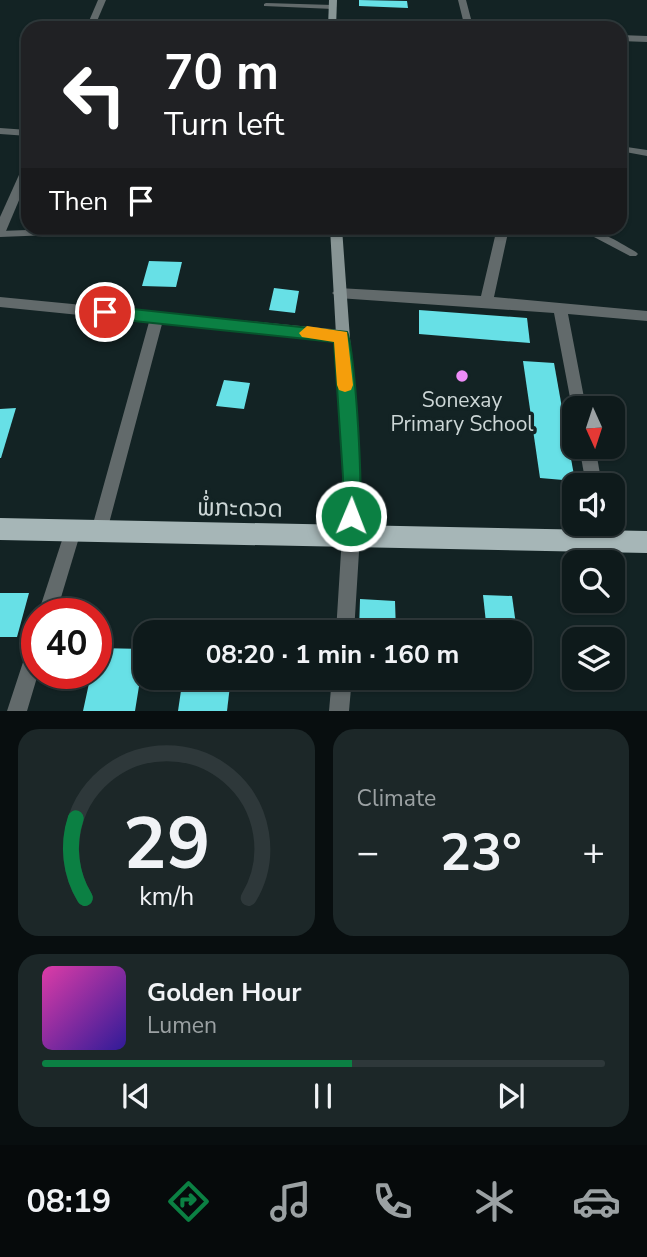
<!DOCTYPE html>
<html lang="en">
<head>
<meta charset="utf-8">
<style>
  :root { --surface:#0e1a1b; --page:#1c2728; --text:#f1f3f6; --muted:#9ba1a3; --line:#2e383a; --accent:#0b8043 }
  body { margin:0; font-family:"Nunito Sans","Noto Sans Lao",sans-serif; background:var(--page); color:var(--text); height:100vh; display:flex; flex-direction:column; font-size:26px; white-space:nowrap }
  * { box-sizing:border-box; margin:0 }
  p { font-size:23px; color:var(--muted) }
  .icon { flex:none; width:38px; height:38px; fill:none; stroke:currentColor; stroke-width:2; stroke-linecap:round; stroke-linejoin:round }
  .map { position:relative; height:711px; overflow:hidden }
  .details { display:flex; flex-direction:column; gap:18px; padding:18px; background:#080e0f; flex:1 }
  .details>* { flex:none }
  .banner { position:absolute; left:21px; top:21px; width:606px; height:214px; border-radius:21px; box-shadow:0 2px 5px #0004,0 0 0 2px var(--line); background:#202124; color:#fff; overflow:hidden }
  .needle { width:46px; rotate:177deg }
  .controls { position:absolute; left:562px; top:396px; display:grid; gap:14px }
  .controls a { display:grid; place-items:center; width:63px; height:63px; border-radius:14px; background:var(--surface); box-shadow:0 2px 5px #0004,0 0 0 2px var(--line); font-size:35px }
  .speed { position:absolute; left:21px; top:598px; display:flex; gap:14px; font-size:35px; font-weight:700; text-align:center }
  .speed>* { display:grid; place-content:center; width:91px; height:91px; border-radius:50%; background:var(--surface); box-shadow:0 2px 5px #0004,0 0 0 2px var(--line); line-height:1 }
  .speed .limit { border:10px solid #d22; background:#fff; color:#111 }
  .pin { position:absolute; display:grid; place-items:center; width:60px; height:60px; color:#fff; margin:-30px; border:4px solid #fff; border-radius:50%; box-shadow:0 2px 7px #0007 }
  .me { position:absolute; width:77px; margin:-38px; rotate:1deg; stroke-linejoin:round; filter:drop-shadow(0 0 5px #0008) }
  .turn { display:flex; align-items:center; gap:24px; height:147px; padding:0 28px; font-size:32px }
  .turn .icon { width:91px; height:91px; stroke-width:2.5 }
  .turn b { display:block; font-size:49px; line-height:60px }
  .then { display:flex; align-items:center; height:66px; padding:0 28px; background:#0003; gap:14px; font-size:26px }
  .big { font-size:52px; font-weight:700; line-height:1.1 }
  .details .widget { flex:1; display:flex; flex-direction:column; justify-content:center; gap:10px; min-width:0; padding:0 24px; border-radius:21px; background:var(--page) }
  .details .dial { align-items:center; gap:0 }
  .dial svg { height:182px; overflow:visible; fill:none; stroke:var(--line); stroke-width:7; stroke-linecap:round; text-anchor:middle }
  .dial text { fill:var(--text); stroke:none }
  .song { display:flex; align-items:center; gap:21px }
  .cover { width:84px; height:84px; border-radius:10px; background:linear-gradient(135deg,hsl(320 70% 55%),hsl(250 70% 35%)) }
  .played { height:7px; border-radius:4px; background:linear-gradient(90deg,var(--accent) 55%,var(--line) 55%) }
  .keys { display:flex; justify-content:space-around; direction:ltr }
  .heat { display:flex; justify-content:space-between; align-items:center; font-size:38px; direction:ltr }
  .details .tiles { flex:1; display:grid; gap:18px; grid-template-columns:1fr 1fr }
  .widget:last-child { grid-column:span 2 }
  .trip { position:absolute; left:133px; top:620px; width:399px; height:70px; border-radius:21px; background:var(--surface); box-shadow:0 2px 5px #0004,0 0 0 2px var(--line); font-weight:700; line-height:70px; text-align:center }
  .dock { display:flex; height:112px; justify-content:space-around; align-items:center; background:#060a0b; color:var(--muted) }
  .dock .icon { width:49px; height:49px }
  .dock .selected { color:var(--accent) }
  .dock b { font-size:32px; color:var(--text) }
  .map>svg:first-child { display:block }
  .building { fill:#67e0e6 }
  .lines { fill:none; stroke-linecap:round; stroke-linejoin:round }
  .lane { fill:#626a6b; fill-rule:evenodd }
  .street { fill:#626a6b; fill-rule:evenodd }
  .secondary { fill:#889595; fill-rule:evenodd }
  .primary { fill:#a6b6b7; fill-rule:evenodd }
  .route { fill:#0b8043; stroke:#07532c; stroke-width:2 }
  .slow { fill:#f59e0b }
  .poi-dot { fill:#ee8cf8; stroke:#132324; stroke-width:2.5 }
  .labels { text-anchor:middle; stroke-width:7; stroke-linejoin:round; paint-order:stroke }
  .poi-label { font-size:21px; fill:#ccd6d6; stroke:#132324 }
  .near-street-label { font-size:24px; fill:#ccd6d6; stroke:#132324 }
</style>
</head>
<body>
<div class="map">
<svg width="647" height="711" viewBox="0 0 647 711">
  <rect width="100%" height="100%" fill="#132324"/>
  <!-- building -->
  <g class="building">
    <polygon points="359,0 407,1 408,8 359,6"/>
    <polygon points="149,261 182,262 176,287 142,286"/>
    <polygon points="274,288 299,291 295,313 269,310"/>
    <polygon points="419,310 527,318 530,343 419,334"/>
    <polygon points="523,361 554,363 575,481 540,478"/>
    <polygon points="224,380 250,383 244,409 216,406"/>
    <polygon points="16,408 1,458 0,458 0,409"/>
    <polygon points="0,593 29,593 17,637 0,637"/>
    <polygon points="483,595 512,596 517,632 487,632"/>
    <polygon points="360,599 395,601 396,632 359,632"/>
    <polygon points="97,648 145,649 135,711 83,711 91,674 96,674"/>
    <polygon points="183,677 231,677 227,711 178,711"/>
  </g>
  <g class="lines">
    <!-- lane -->
    <g class="lane">
      <polygon points="266,3 333,5 336,7 333,9 264,6 264,4"/>
      <polygon points="620,146 647,150 647,156 620,151"/>
      <polygon points="82,228 155,228 151,231 0,237 0,231"/>
      <path d="M570 228C594 226 615 240 636 252L638 254 636 256H630L594 237 571 230Z"/>
    </g>
    <!-- street -->
    <g class="street">
      <polygon points="98,0 106,0 94,28 86,28"/>
      <polygon points="458,0 466,0 471,19 528,25 532,28 472,24 473,28 465,28"/>
      <polygon points="620,35 647,36 647,42 620,41"/>
      <polygon points="0,128 28,130 28,136 0,134"/>
      <polygon points="28,162 28,179 6,231 0,235 0,217 23,166"/>
      <polygon points="497,228 509,228 494,297 647,311 647,321 568,314 586,408 574,408 574,413 572,408 554,313 338,298 332,293 338,288 481,296"/>
      <polygon points="0,297 342,330 347,332 349,336 347,340 342,342 162,324 107,531 105,537 99,539 93,537 91,531 149,322 0,307"/>
      <polygon points="579,446 595,446 602,485 586,485"/>
      <polygon points="73,523 79,525 81,531 56,614 38,614 65,531 67,525"/>
      <polygon points="593,523 609,523 614,541 611,547 605,550 599,547"/>
      <polygon points="351,527 357,530 360,536 354,632 336,632 342,536 345,530"/>
      <polygon points="37,638 38,674 27,711 7,711 28,647 30,640"/>
      <polygon points="332,677 352,677 349,711 329,711"/>
    </g>
    <!-- secondary -->
    <g class="secondary">
      <polygon points="329,0 337,0 336,28 328,28"/>
      <polygon points="330,228 342,228 360,477 360,536 357,542 351,545 345,542 342,536 344,477"/>
    </g>
    <!-- primary -->
    <polygon class="primary" points="0,518 647,531 647,553 0,540"/>
  </g>
  <!-- route -->
  <path class="route" d="M105 306 347 332C355 348 365 506 358 523L351 526 345 523 342 516 343 477 334 342 105 318 97 312Z"/>
  <!-- slow -->
  <polygon class="slow" points="307,326 347,332 353,385 351,390 345,392 339,390 337,385 334,342 302,337 299,333"/>
  <!-- markers -->
  <circle class="poi-dot" cx="462" cy="376" r="7"/>
  <g class="labels">
    <!-- poi labels -->
    <g class="poi-label">
      <text x="462" y="407">Sonexay<tspan x="462" dy="24">Primary School</tspan></text>
    </g>
    <!-- near-street labels -->
    <g class="near-street-label">
      <text transform="translate(240 508) rotate(1)" y="8">ພໍ່ກະດວດ</text>
    </g>
  </g>
</svg>
<div class="controls">
<a><svg class="needle" viewBox="-14 -14 28 28"><path d="M0-13l5 13h-10z" fill="#e53935"/><path d="M0 13l5-13h-10z" fill="#9ba1a3"/></svg></a>
<a><svg class="icon" aria-label="sound" viewBox="0 0 24 24"><path d="M4 9h4l5-4v14l-5-4H4zM17 9q2 3 0 6"/></svg></a>
<a><svg class="icon" aria-label="search" viewBox="0 0 24 24"><circle cx="10" cy="10" r="6"/><path d="M15 15l6 6"/></svg></a>
<a><svg class="icon" aria-label="layers" viewBox="0 0 24 24"><path d="M12 4l9 5-9 5-9-5zM3 14l9 5 9-5"/></svg></a>
</div>
<div class="speed"><div class="limit">40</div></div>
<div class="pin" style="left:105px;top:312px;background:#d93025"><svg class="icon" aria-label="arrive" viewBox="0 0 24 24"><path d="M6 21V4h12l-3 4 3 4H6"/></svg></div>
<svg class="me" style="left:351px;top:516px" viewBox="-20 -20 40 40"><circle r="17" fill="#0b8043" stroke="#fff" stroke-width="3"/><path d="M0-11L8 9 0 5-8 9z" fill="#fff"/></svg>
<div class="trip">08:20 · 1 min · 160 m</div>
<div class="banner">
<div class="turn"><svg class="icon" aria-label="left" viewBox="0 0 24 24"><path d="M17 20v-9H6M10 6l-5 5 5 5"/></svg><div><b>70 m</b>Turn left</div></div>
<div class="then">Then<svg class="icon" aria-label="arrive" viewBox="0 0 24 24"><path d="M6 21V4h12l-3 4 3 4H6"/></svg></div>
</div>
</div>
<section class="details">
<div class="tiles">
<div class="widget dial"><svg viewBox="0 0 100 80">
<path d="M14 69A42 42 0 1 1 86 69"/>
<path d="M14 69A42 42 0 0 1 10 34" stroke="#0b8043"/>
<text x="50" y="56" font-size="32" font-weight="700">29</text>
<text x="50" y="72" font-size="11">km/h</text>
</svg></div>
<div class="widget"><p>Climate</p>
<div class="heat"><a>−</a><b class="big">23°</b><a>+</a></div>
</div>
<div class="widget">
<div class="song"><i class="cover"></i><div><b>Golden Hour</b><p>Lumen</p></div></div>
<div class="played"></div>
<div class="keys"><svg class="icon" aria-label="previous" viewBox="0 0 24 24"><path d="M18 5L8 12l10 7zM5 5v14"/></svg><svg class="icon" aria-label="pause" viewBox="0 0 24 24"><path d="M8 5v14M16 5v14"/></svg><svg class="icon" aria-label="next" viewBox="0 0 24 24"><path d="M6 5l10 7-10 7zM19 5v14"/></svg></div>
</div>
</div>
</section>
<nav class="dock">
<b>08:19</b>
<svg class="icon selected" aria-label="directions" viewBox="0 0 24 24"><path d="M12 3l9 9-9 9-9-9zM9 14v-3h6M13 9l2 2-2 2"/></svg>
<svg class="icon" aria-label="music" viewBox="0 0 24 24"><path d="M9 18V5l10-2v13"/><circle cx="6" cy="18" r="3"/><circle cx="16" cy="16" r="3"/></svg>
<svg class="icon" aria-label="phone" viewBox="0 0 24 24"><path d="M5 4h4l2 5-3 2q2 4 5 5l2-3 5 2v4C11 20 4 13 5 4z"/></svg>
<svg class="icon" aria-label="climate" viewBox="0 0 24 24"><path d="M12 3v18M4 7l16 10M4 17L20 7"/></svg>
<svg class="icon" aria-label="car" viewBox="0 0 24 24"><path d="M5 17H2v-5l4-1 3-4h7l3 4 3 1v5h-3M9 17h6M6 11h13"/><circle cx="7" cy="17" r="2"/><circle cx="17" cy="17" r="2"/></svg>
</nav>
</body>
</html>
